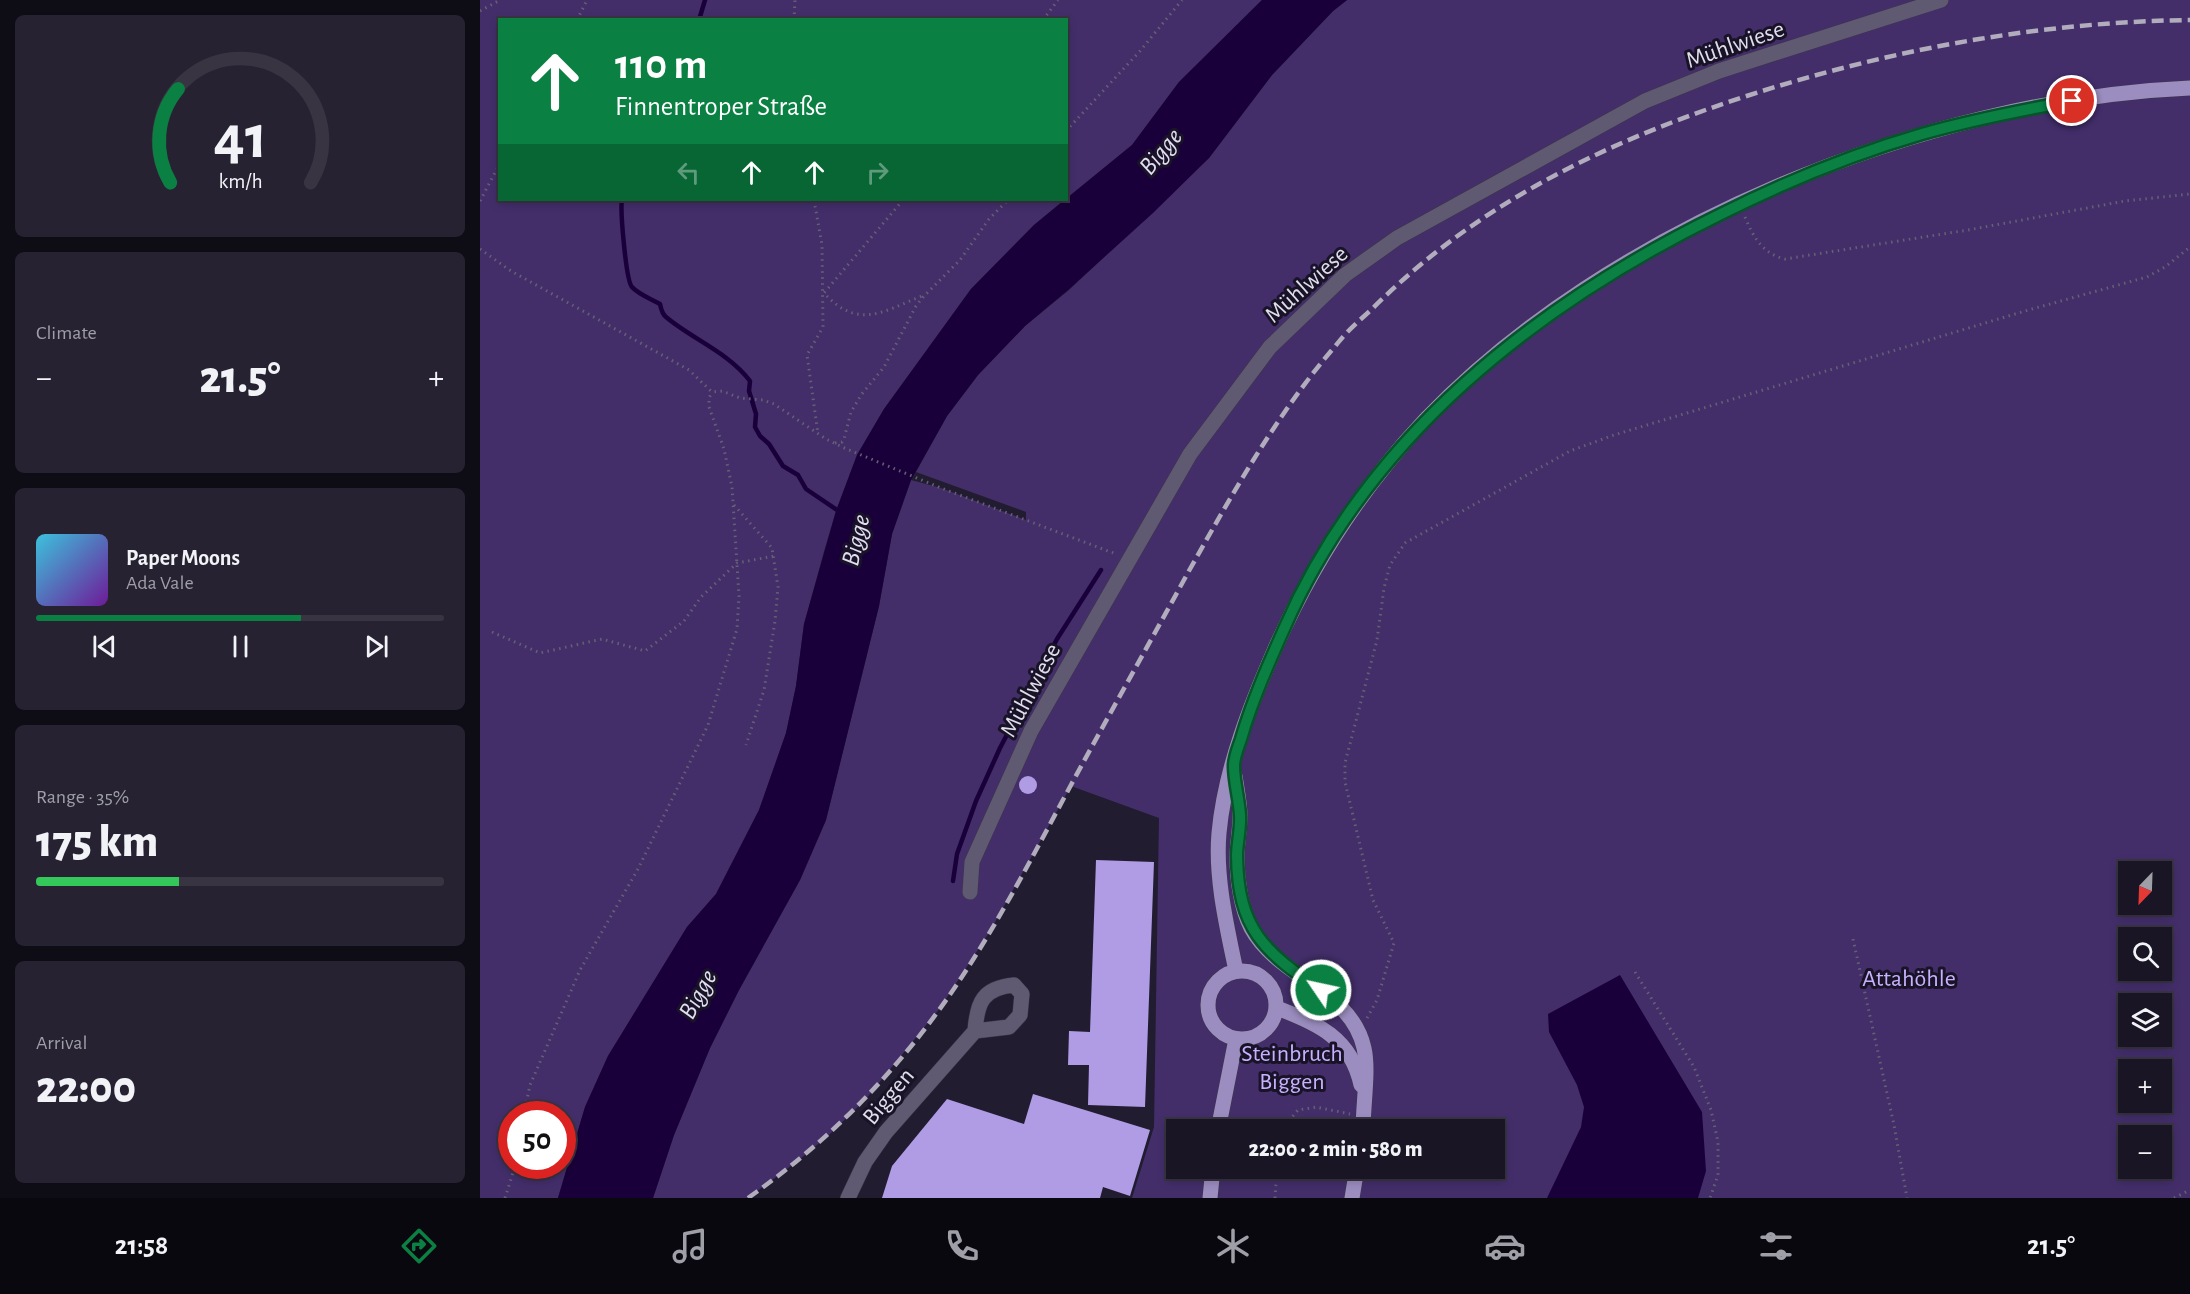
<!DOCTYPE html>
<html lang="en">
<head>
<meta charset="utf-8">
<style>
  :root { --surface:#1a1525; --page:#272232; --text:#f1f3f6; --muted:#9f9fa7; --line:#383442; --accent:#0b8043 }
  body { margin:0; font-family:"Alegreya Sans",sans-serif; background:var(--page); color:var(--text); height:100vh; display:flex; flex-direction:column; font-size:22px; white-space:nowrap }
  * { box-sizing:border-box; margin:0 }
  p { font-size:20px; color:var(--muted) }
  .icon { flex:none; width:33px; height:33px; fill:none; stroke:currentColor; stroke-width:2; stroke-linecap:round; stroke-linejoin:round }
  .map { position:relative; flex:1; overflow:hidden }
  .sheet { display:flex; flex-direction:column; gap:15px; padding:15px; background:#0e0c14; width:480px }
  .sheet>* { flex:none }
  .hud { position:absolute; left:18px; top:18px; width:570px; height:183px; border-radius:0px; box-shadow:0 3px 9px #0003,0 0 0 2px var(--line); background:#0b8043; color:#fff; overflow:hidden }
  .needle { width:39px; rotate:203deg }
  .buttons { position:absolute; left:1638px; top:861px; display:grid; gap:12px }
  .buttons a { display:grid; place-items:center; width:54px; height:54px; border-radius:0px; background:var(--surface); box-shadow:0 3px 9px #0003,0 0 0 2px var(--line); font-size:30px }
  .speed { position:absolute; left:18px; top:1101px; display:flex; gap:12px; font-size:30px; font-weight:700; text-align:center }
  .speed>* { display:grid; place-content:center; width:78px; height:78px; border-radius:50%; background:var(--surface); box-shadow:0 3px 9px #0003,0 0 0 2px var(--line); line-height:1 }
  .speed .limit { border:9px solid #d22; background:#fff; color:#111 }
  .pin { position:absolute; display:grid; place-items:center; width:51px; height:51px; color:#fff; margin:-26px; border:3px solid #fff; border-radius:50%; box-shadow:0 2px 6px #0007 }
  .me { position:absolute; width:66px; margin:-33px; rotate:304deg; stroke-linejoin:round; filter:drop-shadow(0 0 4px #0008) }
  .turn { display:flex; align-items:center; gap:21px; height:126px; padding:0 18px; font-size:27px }
  .turn .icon { width:78px; height:78px; stroke-width:2.5 }
  .turn b { display:block; font-size:42px; line-height:51px }
  .lanes { display:flex; align-items:center; height:57px; padding:0 18px; background:#0003; justify-content:center; gap:30px; direction:ltr }
  .lanes .off { opacity:.35 }
  .big { font-size:45px; font-weight:800; line-height:1.1 }
  .sheet .widget { flex:1; display:flex; flex-direction:column; justify-content:center; gap:9px; min-width:0; padding:0 21px; border-radius:9px; background:var(--page) }
  .sheet .dial { align-items:center; gap:0 }
  .dial svg { height:156px; overflow:visible; fill:none; stroke:var(--line); stroke-width:7; stroke-linecap:round; text-anchor:middle }
  .dial text { fill:var(--text); stroke:none }
  .song { display:flex; align-items:center; gap:18px }
  .cover { width:72px; height:72px; border-radius:9px; background:linear-gradient(135deg,hsl(190 70% 55%),hsl(280 70% 35%)) }
  .played { height:6px; border-radius:3px; background:linear-gradient(90deg,var(--accent) 65%,var(--line) 65%) }
  .keys { display:flex; justify-content:space-around; direction:ltr }
  .heat { display:flex; justify-content:space-between; align-items:center; font-size:33px; direction:ltr }
  .charge { height:9px; border-radius:4px; background:linear-gradient(90deg,#34c759 35%,var(--line) 0) }
  .trip { position:absolute; left:686px; top:1119px; width:339px; height:60px; border-radius:0px; background:var(--surface); box-shadow:0 3px 9px #0003,0 0 0 2px var(--line); font-weight:800; line-height:60px; text-align:center }
  .menu { display:flex; height:96px; justify-content:space-around; align-items:center; background:#0a080f; color:var(--muted) }
  .menu .icon { width:42px; height:42px }
  .menu .on { color:var(--accent) }
  .menu b { font-size:27px; color:var(--text) }
  main { display:flex; flex:1; min-height:0 }
  .map>svg:first-child { display:block }
  .green { fill:#432e6a; fill-rule:evenodd }
  .water { fill:#1a003a }
  .lines { fill:none; stroke-linecap:round; stroke-linejoin:round }
  .stream { stroke:#1a003a; stroke-width:4.5 }
  .building { fill:#b09be5 }
  .minor-casing { stroke:#3b3647; stroke-width:16 }
  .major-casing { stroke:#3b3647; stroke-width:16 }
  .path { stroke:#656073; stroke-width:3; stroke-dasharray:1.5 4.5; stroke-linecap:butt }
  .minor { stroke:#605972; stroke-width:15 }
  .major { stroke:#9b8dbf; stroke-width:15 }
  .rail { stroke:#b1adbd; stroke-width:4.5; stroke-dasharray:12 6; stroke-linecap:butt }
  .route-casing { stroke:#07532c; stroke-width:15 }
  .route { stroke:#0b8043; stroke-width:10 }
  .labels { text-anchor:middle; stroke-width:6; stroke-linejoin:round; paint-order:stroke }
  .street-label { font-size:24px; fill:#e1deec; stroke:#191327 }
  .park-label { font-size:24px; fill:#c7b1fe; stroke:#191327 }
  .water-label { font-size:26px; font-style:italic; fill:#e2ddf1; stroke:#191327 }
</style>
</head>
<body>
<main>
<section class="sheet">
<div class="widget dial"><svg viewBox="0 0 100 80">
<path d="M14 69A42 42 0 1 1 86 69"/>
<path d="M14 69A42 42 0 0 1 18 21" stroke="#0b8043"/>
<text x="50" y="56" font-size="32" font-weight="700">41</text>
<text x="50" y="72" font-size="11">km/h</text>
</svg></div>
<div class="widget"><p>Climate</p>
<div class="heat"><a>−</a><b class="big">21.5°</b><a>+</a></div>
</div>
<div class="widget">
<div class="song"><i class="cover"></i><div><b>Paper Moons</b><p>Ada Vale</p></div></div>
<div class="played"></div>
<div class="keys"><svg class="icon" aria-label="previous" viewBox="0 0 24 24"><path d="M18 5L8 12l10 7zM5 5v14"/></svg><svg class="icon" aria-label="pause" viewBox="0 0 24 24"><path d="M8 5v14M16 5v14"/></svg><svg class="icon" aria-label="next" viewBox="0 0 24 24"><path d="M6 5l10 7-10 7zM19 5v14"/></svg></div>
</div>
<div class="widget"><p>Range · 35%</p><b class="big">175 km</b><div class="charge"></div></div>
<div class="widget"><p>Arrival</p><b class="big">22:00</b></div>
</section>
<div class="map">
<svg width="1710" height="1198" viewBox="0 0 1710 1198">
  <rect width="100%" height="100%" fill="#221c31"/>
  <!-- green -->
  <g class="green">
    <path d="M0 0H782L699 82 652 145 587 198 586 20H20V200H584L554 225 491 289 404 409 377 455 356 511 345 548 324 624 316 686 306 733 279 810 236 894 207 927 128 1056 105 1107 78 1198H0ZM32 1114H82V1166H32Z"/>
    <path d="M867 0H1710V1198H652L674 1127 679 818 591 786 510 931 460 1008 385 1100 350 1134 319 1160 268 1198H173L194 1135 230 1048 259 990 320 880 346 820 399 606 412 534 431 480 461 488 546 520V512L436 472 467 416 498 375 545 326 589 290 729 158 792 75 853 11ZM1648 872H1682V904H1648ZM1648 938H1682V970H1648ZM1648 1004H1682V1036H1648ZM1648 1070H1682V1102H1648ZM696 1130H1014V1168H696ZM1648 1136H1682V1168H1648Z"/>
  </g>
  <!-- water -->
  <g class="water">
    <polygon points="782,0 867,0 853,11 792,75 729,158 673,213 588,290 545,326 498,375 467,416 431,480 412,534 399,606 346,820 320,880 259,990 230,1048 194,1135 173,1198 78,1198 105,1107 128,1056 207,927 236,894 279,810 306,733 316,686 324,624 356,511 377,455 404,409 491,289 554,225 652,145 699,82"/>
    <polygon points="1140,975 1222,1112 1226,1171 1218,1198 1067,1198 1101,1127 1104,1107 1097,1085 1069,1032 1068,1014"/>
  </g>
  <g class="lines">
    <!-- stream -->
    <g class="stream">
      <polyline points="219,20 225,0"/>
      <path d="M142 200C140 210 146 281 152 287 158 294 171 299 180 304 181 309 182 314 186 317 212 339 248 352 270 381L269 391 276 414 275 427 280 436 289 444 303 466 318 475 326 489 360 512"/>
      <polyline points="473,881 477,854 496,801 520,748 577,639 621,570"/>
    </g>
  </g>
  <!-- building -->
  <g class="building">
    <circle cx="548" cy="785" r="9"/>
    <polygon points="616,860 674,862 665,1107 608,1105 609,1065 588,1065 589,1031 610,1032"/>
    <polygon points="553,1094 670,1130 650,1196 623,1187 620,1198 402,1198 412,1166 467,1099 544,1124"/>
  </g>
  <g class="lines">
    <defs>
      <g id="minor">
        <polyline points="490,892 492,862 551,731 710,454 790,347 865,275 917,238 1165,101 1239,71 1461,0"/>
        <path d="M368 1198 385 1162 406 1132 495 1031C497 1002 503 988 534 985L542 994 540 1015 529 1027 495 1031"/>
      </g>
      <g id="major">
        <path d="M755 776C757 789 760 803 760 816 760 830 757 844 757 857 757 880 761 908 771 928 798 978 871 989 884 1048 889 1070 883 1105 883 1130"/>
        <circle cx="762" cy="1005" r="34"/>
        <path d="M756 971C747 927 735 878 739 833 745 768 771 703 797 644 834 561 883 486 946 419 1128 228 1448 99 1710 88"/>
        <path d="M797 1008C837 1023 871 1038 881 1085"/>
        <polyline points="738,1130 756,1039"/>
        <polyline points="730,1198 733,1168"/>
        <polyline points="872,1198 877,1168"/>
      </g>
    </defs>
    <!-- minor casing -->
    <use href="#minor" class="minor-casing"/>
    <!-- major casing -->
    <use href="#major" class="major-casing"/>
    <!-- path -->
    <g class="path">
      <polyline points="0,11 20,0"/>
      <polyline points="97,20 107,0"/>
      <polyline points="314,20 315,0"/>
      <polyline points="563,20 578,0"/>
      <polyline points="586,131 660,51 702,0"/>
      <polyline points="334,200 342,245 343,327 327,355 338,434"/>
      <path d="M423 200 344 293C378 330 402 312 442 296"/>
      <polyline points="0,201 20,163"/>
      <path d="M1265 217C1273 237 1283 254 1305 259L1488 230 1645 201 1710 194"/>
      <polyline points="0,249 31,271 209,370 232,392 242,391 260,398 283,400 294,404 346,439 362,447 461,488 636,554"/>
      <polyline points="355,443 362,442 364,439 371,412 381,395 404,367 436,306 444,296 480,260 509,219 528,200"/>
      <polyline points="254,505 292,548 298,587 295,621 284,690 266,745"/>
      <polyline points="12,632 60,653 122,639 165,651 204,621 221,597 257,563 294,556"/>
      <polyline points="1373,939 1414,1125 1427,1198"/>
      <polyline points="1155,972 1214,1067 1231,1110 1238,1142 1238,1175 1230,1198"/>
      <polyline points="887,1018 897,1000 914,943 893,900 865,782 865,763 897,640 904,588 910,565 925,543 1090,451 1134,435 1545,311 1667,277 1685,267 1710,247"/>
      <polyline points="44,1114 50,1085 100,970 158,869 228,725 257,629 259,596 252,487 244,449 229,407 229,398 232,392"/>
      <polyline points="801,1130 818,1110 836,1107 870,1114"/>
      <polyline points="25,1198 35,1166"/>
      <polyline points="795,1198 797,1168"/>
      <polyline points="1694,1198 1710,1190"/>
    </g>
    <!-- minor -->
    <use href="#minor" class="minor"/>
    <!-- major -->
    <use href="#major" class="major"/>
    <!-- rail -->
    <path class="rail" d="M268 1198C342 1146 405 1084 459 1010 515 933 558 845 604 761 639 697 675 633 710 569 754 491 798 412 857 344 867 331 880 320 892 309 1001 200 1134 138 1279 92 1419 48 1563 22 1710 20"/>
  </g>
  <g class="lines">
    <defs>
      <path id="route" d="M841 990C784 952 758 929 757 856 757 843 761 828 760 815 759 798 754 782 754 766 754 757 758 748 761 739 772 701 788 665 804 629 888 436 1057 304 1241 214 1305 182 1373 154 1442 134 1491 120 1542 110 1592 101"/>
    </defs>
    <!-- route casing -->
    <use href="#route" class="route-casing"/>
    <!-- route -->
    <use href="#route" class="route"/>
  </g>
  <g class="labels">
    <!-- street labels -->
    <g class="street-label">
      <text transform="translate(1255 44) rotate(-19)" y="8">Mühlwiese</text>
      <text transform="translate(826 284) rotate(-42)" y="8">Mühlwiese</text>
      <text transform="translate(550 690) rotate(-62)" y="8">Mühlwiese</text>
      <text transform="translate(408 1096) rotate(-50)" y="8">Biggen</text>
    </g>
    <!-- park labels -->
    <g class="park-label">
      <text x="1429" y="986">Attahöhle</text>
      <text x="812" y="1061">Steinbruch<tspan x="812" dy="28">Biggen</tspan></text>
    </g>
    <!-- water labels -->
    <g class="water-label">
      <text transform="translate(680 151) rotate(-50)" y="9">Bigge</text>
      <text transform="translate(375 540) rotate(-76)" y="9">Bigge</text>
      <text transform="translate(217 994) rotate(-61)" y="9">Bigge</text>
    </g>
  </g>
</svg>
<div class="buttons">
<a><svg class="needle" viewBox="-14 -14 28 28"><path d="M0-13l5 13h-10z" fill="#e53935"/><path d="M0 13l5-13h-10z" fill="#9f9fa7"/></svg></a>
<a><svg class="icon" aria-label="search" viewBox="0 0 24 24"><circle cx="10" cy="10" r="6"/><path d="M15 15l6 6"/></svg></a>
<a><svg class="icon" aria-label="layers" viewBox="0 0 24 24"><path d="M12 4l9 5-9 5-9-5zM3 14l9 5 9-5"/></svg></a>
<a>+</a>
<a>−</a>
</div>
<div class="speed"><div class="limit">50</div></div>
<div class="pin" style="left:1592px;top:101px;background:#d93025"><svg class="icon" aria-label="arrive" viewBox="0 0 24 24"><path d="M6 21V4h12l-3 4 3 4H6"/></svg></div>
<svg class="me" style="left:841px;top:990px" viewBox="-20 -20 40 40"><circle r="17" fill="#0b8043" stroke="#fff" stroke-width="3"/><path d="M0-11L8 9 0 5-8 9z" fill="#fff"/></svg>
<div class="trip">22:00 · 2 min · 580 m</div>
<div class="hud">
<div class="turn"><svg class="icon" aria-label="ahead" viewBox="0 0 24 24"><path d="M12 20V5M6 11l6-6 6 6"/></svg><div><b>110 m</b>Finnentroper Straße</div></div>
<div class="lanes"><svg class="icon off" aria-label="left" viewBox="0 0 24 24"><path d="M17 20v-9H6M10 6l-5 5 5 5"/></svg><svg class="icon" aria-label="ahead" viewBox="0 0 24 24"><path d="M12 20V5M6 11l6-6 6 6"/></svg><svg class="icon" aria-label="ahead" viewBox="0 0 24 24"><path d="M12 20V5M6 11l6-6 6 6"/></svg><svg class="icon off" aria-label="right" viewBox="0 0 24 24"><path d="M7 20v-9h11M14 6l5 5-5 5"/></svg></div>
</div>
</div>
</main>
<nav class="menu">
<b>21:58</b>
<svg class="icon on" aria-label="directions" viewBox="0 0 24 24"><path d="M12 3l9 9-9 9-9-9zM9 14v-3h6M13 9l2 2-2 2"/></svg>
<svg class="icon" aria-label="music" viewBox="0 0 24 24"><path d="M9 18V5l10-2v13"/><circle cx="6" cy="18" r="3"/><circle cx="16" cy="16" r="3"/></svg>
<svg class="icon" aria-label="phone" viewBox="0 0 24 24"><path d="M5 4h4l2 5-3 2q2 4 5 5l2-3 5 2v4C11 20 4 13 5 4z"/></svg>
<svg class="icon" aria-label="climate" viewBox="0 0 24 24"><path d="M12 3v18M4 7l16 10M4 17L20 7"/></svg>
<svg class="icon" aria-label="car" viewBox="0 0 24 24"><path d="M5 17H2v-5l4-1 3-4h7l3 4 3 1v5h-3M9 17h6M6 11h13"/><circle cx="7" cy="17" r="2"/><circle cx="17" cy="17" r="2"/></svg>
<svg class="icon" aria-label="filters" viewBox="0 0 24 24"><path d="M4 7h16M4 17h16"/><circle cx="9" cy="7" r="2"/><circle cx="15" cy="17" r="2"/></svg>
<b>21.5°</b>
</nav>
</body>
</html>
